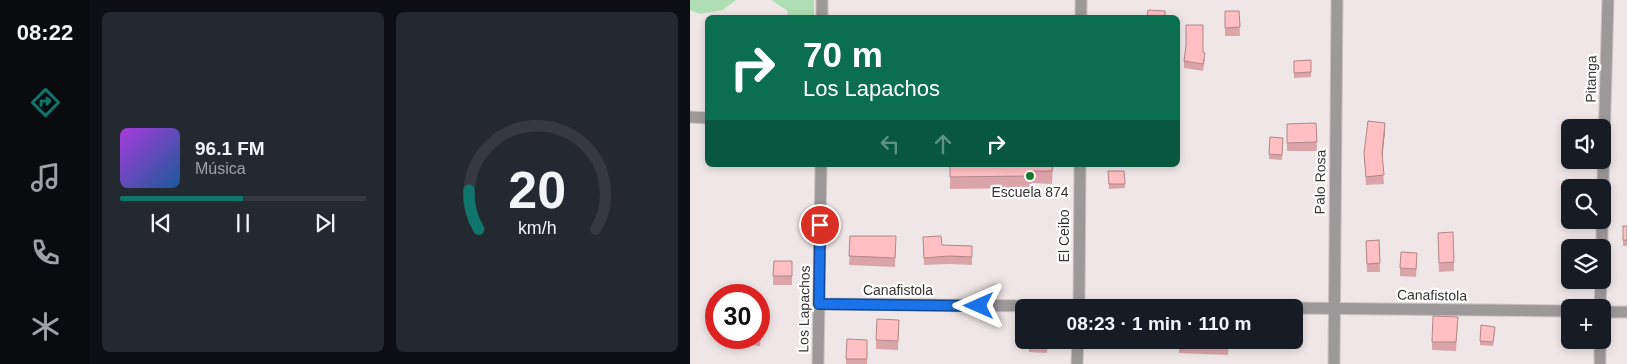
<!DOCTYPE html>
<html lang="es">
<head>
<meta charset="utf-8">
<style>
  :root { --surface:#171b24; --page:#242831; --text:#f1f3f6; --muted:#9ea1a6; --line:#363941; --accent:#0f766e }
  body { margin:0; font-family:Helvetica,sans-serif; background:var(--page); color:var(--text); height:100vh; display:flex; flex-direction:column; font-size:19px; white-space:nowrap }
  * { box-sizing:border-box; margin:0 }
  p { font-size:16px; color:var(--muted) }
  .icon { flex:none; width:28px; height:28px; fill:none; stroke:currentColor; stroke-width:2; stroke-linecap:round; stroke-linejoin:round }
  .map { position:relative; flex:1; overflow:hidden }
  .details { display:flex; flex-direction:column; gap:12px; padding:12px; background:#0d0f14; width:600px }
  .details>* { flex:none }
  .hud { position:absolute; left:15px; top:15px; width:475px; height:152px; border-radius:8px; box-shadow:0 2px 8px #0003; background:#0b6e4f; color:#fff; overflow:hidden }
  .buttons { position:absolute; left:871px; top:119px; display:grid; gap:10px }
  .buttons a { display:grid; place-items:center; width:50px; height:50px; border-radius:8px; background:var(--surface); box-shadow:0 2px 8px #0003; font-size:25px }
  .speed { position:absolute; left:15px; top:284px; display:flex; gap:10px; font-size:25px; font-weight:700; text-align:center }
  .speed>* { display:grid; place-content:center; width:65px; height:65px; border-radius:50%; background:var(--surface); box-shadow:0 2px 8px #0003; line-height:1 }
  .speed .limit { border:8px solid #d22; background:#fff; color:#111 }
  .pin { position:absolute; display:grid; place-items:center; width:42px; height:42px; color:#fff; margin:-21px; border:2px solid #fff; border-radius:50%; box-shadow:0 1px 5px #0007 }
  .me { position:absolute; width:55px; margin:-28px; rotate:270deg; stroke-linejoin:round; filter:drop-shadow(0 0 4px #0008) }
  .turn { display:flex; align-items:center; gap:18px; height:105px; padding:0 15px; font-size:22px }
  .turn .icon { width:65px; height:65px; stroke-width:2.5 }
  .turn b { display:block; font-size:35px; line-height:42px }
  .lanes { display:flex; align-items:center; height:48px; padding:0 15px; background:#0003; justify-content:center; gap:25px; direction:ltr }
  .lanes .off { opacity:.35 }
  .details .card { flex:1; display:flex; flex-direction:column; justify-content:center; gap:8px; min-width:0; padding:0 18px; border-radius:8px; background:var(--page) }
  .details .dial { align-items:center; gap:0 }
  .dial svg { height:130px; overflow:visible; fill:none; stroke:var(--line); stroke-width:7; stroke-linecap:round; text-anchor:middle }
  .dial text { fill:var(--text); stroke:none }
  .song { display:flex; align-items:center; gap:15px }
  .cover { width:60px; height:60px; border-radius:8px; background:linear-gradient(135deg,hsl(280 70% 55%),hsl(210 70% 35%)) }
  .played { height:5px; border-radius:2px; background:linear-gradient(90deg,var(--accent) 50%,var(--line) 50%) }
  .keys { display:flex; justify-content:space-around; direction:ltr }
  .details .tiles { flex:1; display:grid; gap:12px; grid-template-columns:repeat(2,1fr) }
  .trip { position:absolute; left:325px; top:299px; width:288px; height:50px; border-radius:8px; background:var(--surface); box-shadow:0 2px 8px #0003; font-weight:800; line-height:50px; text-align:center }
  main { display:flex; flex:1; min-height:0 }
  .tab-bar { display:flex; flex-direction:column; width:90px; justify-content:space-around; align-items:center; background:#090b0e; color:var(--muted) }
  .tab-bar .icon { width:35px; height:35px }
  .tab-bar .active { color:var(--accent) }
  .tab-bar b { font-size:22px; color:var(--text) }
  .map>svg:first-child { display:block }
  .green { fill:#afdeb2 }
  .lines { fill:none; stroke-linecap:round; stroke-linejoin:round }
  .street-casing { stroke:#cac3c3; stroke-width:13 }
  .street { stroke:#9d999a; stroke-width:11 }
  .wall { fill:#dba4a8 }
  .shaded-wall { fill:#b28688 }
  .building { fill:#ffbfc3; stroke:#b28688 }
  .route-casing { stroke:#114b97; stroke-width:12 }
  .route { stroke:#1a73e8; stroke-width:9 }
  .poi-dot { fill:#147b2f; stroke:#fff; stroke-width:2 }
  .labels { text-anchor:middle; stroke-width:4.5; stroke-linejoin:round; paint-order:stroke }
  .street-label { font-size:14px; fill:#373334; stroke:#fff }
  .poi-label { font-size:14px; fill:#373334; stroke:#fff }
</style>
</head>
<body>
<main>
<nav class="tab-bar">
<b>08:22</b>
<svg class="icon active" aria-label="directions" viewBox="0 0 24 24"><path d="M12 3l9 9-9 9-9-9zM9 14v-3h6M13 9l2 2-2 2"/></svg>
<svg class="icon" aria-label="music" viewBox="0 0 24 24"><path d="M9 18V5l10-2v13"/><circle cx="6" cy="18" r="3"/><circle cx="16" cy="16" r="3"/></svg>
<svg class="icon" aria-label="phone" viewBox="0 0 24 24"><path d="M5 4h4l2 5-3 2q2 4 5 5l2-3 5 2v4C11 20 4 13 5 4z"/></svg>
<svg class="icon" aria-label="climate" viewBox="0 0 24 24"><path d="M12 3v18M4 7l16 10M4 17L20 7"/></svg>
</nav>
<section class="details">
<div class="tiles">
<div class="card">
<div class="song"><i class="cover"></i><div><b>96.1 FM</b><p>Música</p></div></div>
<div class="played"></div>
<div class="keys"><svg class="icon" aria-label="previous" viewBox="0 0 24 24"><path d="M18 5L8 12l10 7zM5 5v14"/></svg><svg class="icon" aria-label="pause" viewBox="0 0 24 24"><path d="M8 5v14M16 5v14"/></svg><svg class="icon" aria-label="next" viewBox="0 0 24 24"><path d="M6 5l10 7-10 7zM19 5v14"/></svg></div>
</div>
<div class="card dial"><svg viewBox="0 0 100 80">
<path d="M14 69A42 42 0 1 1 86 69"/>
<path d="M14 69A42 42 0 0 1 8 45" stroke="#0f766e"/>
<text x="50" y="56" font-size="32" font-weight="700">20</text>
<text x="50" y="72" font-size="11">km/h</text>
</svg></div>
</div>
</section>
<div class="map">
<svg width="937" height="364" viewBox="0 0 937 364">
  <rect width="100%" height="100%" fill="#efe7e7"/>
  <!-- green -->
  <g class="green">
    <polygon points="0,0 46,0 33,10 10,14 0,10"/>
    <polygon points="81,0 124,0 124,17 97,17 98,11"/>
  </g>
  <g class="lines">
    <defs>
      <g id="street">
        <polyline points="132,18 132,0"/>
        <polyline points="391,18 391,0"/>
        <polyline points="0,117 18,118"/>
        <polyline points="912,218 918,0"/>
        <polyline points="912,248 912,220"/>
        <polyline points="129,304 557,308"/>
        <polyline points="389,308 390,165"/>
        <polyline points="604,308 880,311"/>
        <polyline points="910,308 911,280"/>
        <polyline points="912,312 937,312"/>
        <polyline points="128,364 131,165"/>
        <polyline points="387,364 388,340"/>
        <polyline points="644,364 647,0"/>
        <polyline points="910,364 910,340"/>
      </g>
    </defs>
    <!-- street casing -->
    <use href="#street" class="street-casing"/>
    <!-- street -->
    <use href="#street" class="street"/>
  </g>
  <!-- wall -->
  <g class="wall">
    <polygon points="535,11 549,11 550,36 535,36"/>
    <polygon points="513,52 515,60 513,71 494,68 494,61"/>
    <polygon points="621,60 621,77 604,78 604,61"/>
    <polygon points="626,123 627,151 597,151 597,124"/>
    <polygon points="695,131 692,158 694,184 676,185 674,153"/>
    <polygon points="593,138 592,160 579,159 579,154"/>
    <polygon points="260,165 363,165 362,184 342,183 341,188 260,189"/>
    <polygon points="418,171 434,171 435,188 419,189"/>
    <rect x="933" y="226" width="4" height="20"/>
    <polygon points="748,233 764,262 764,271 749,272"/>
    <polygon points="160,236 206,245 205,267 159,265"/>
    <polygon points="689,240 690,272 677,272 676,241"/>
    <polygon points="233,245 282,246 282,265 259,264 234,265"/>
    <polygon points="84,261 102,261 102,285 83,285"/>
    <polygon points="727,262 726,277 710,276 710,268"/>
    <polygon points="768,317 766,351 742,350 742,342"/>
    <polygon points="209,320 208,350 186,349 186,340"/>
    <polygon points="71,327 70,346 58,345 58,338"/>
    <polygon points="805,331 803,346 790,345 790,341"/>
    <polygon points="157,339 177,340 177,364 156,364"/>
    <polygon points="339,340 358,340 357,353 339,352"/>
    <polygon points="539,340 538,355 489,353 489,346"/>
  </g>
  <!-- shaded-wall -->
  <polygon class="shaded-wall" points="695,123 695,131 692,161 692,153"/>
  <!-- building -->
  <g class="building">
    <polygon points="458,10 475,11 475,18 457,18"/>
    <polygon points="535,11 549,11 550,27 535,28"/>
    <polygon points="496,25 513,25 513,52 515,53 513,64 494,61 496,45"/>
    <polygon points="621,60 621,72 604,73 604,61"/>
    <polygon points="678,121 695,123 692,153 694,175 676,177 674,153"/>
    <polygon points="626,123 627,142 597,143 597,124"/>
    <polygon points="580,137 593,138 592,155 579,154"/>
    <polygon points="260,165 363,165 362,171 342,171 341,176 260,177"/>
    <polygon points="418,171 434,171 435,184 419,184"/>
    <rect x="933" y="226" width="4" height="14"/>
    <polygon points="763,232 764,262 749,263 748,233"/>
    <polygon points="160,236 206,236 205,258 159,256"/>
    <polygon points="251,236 252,245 282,246 282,257 259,256 234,258 233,237"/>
    <polygon points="689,240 690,263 677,264 676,241"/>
    <polygon points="711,252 727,253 726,269 710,268"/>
    <polygon points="84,261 102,261 102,276 83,276"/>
    <polygon points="743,316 768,317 766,342 742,342"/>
    <polygon points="187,319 209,320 208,341 186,340"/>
    <polygon points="791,325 805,327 803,342 790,341"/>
    <polygon points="69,327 71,327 70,341 58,340 58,338 69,338"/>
    <polygon points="157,339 177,340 177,359 156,359"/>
    <polygon points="339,340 358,340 357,344 339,343"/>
    <polygon points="490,340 538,340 538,348 489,346"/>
  </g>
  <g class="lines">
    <defs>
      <polyline id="route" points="130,225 129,304 289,306"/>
    </defs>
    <!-- route casing -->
    <use href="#route" class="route-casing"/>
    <!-- route -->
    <use href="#route" class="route"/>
  </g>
  <!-- markers -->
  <circle class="poi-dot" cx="340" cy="176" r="5"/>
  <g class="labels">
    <!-- street labels -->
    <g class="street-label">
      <text transform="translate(901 79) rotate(-89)" y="5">Pitanga</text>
      <text transform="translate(630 182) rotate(-89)" y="5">Palo Rosa</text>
      <text transform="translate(374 236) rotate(-90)" y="5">El Ceibo</text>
      <text x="208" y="295">Canafistola</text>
      <text transform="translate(742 295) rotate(1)" y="5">Canafistola</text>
      <text transform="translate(114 309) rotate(-89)" y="5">Los Lapachos</text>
    </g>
    <!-- poi labels -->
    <g class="poi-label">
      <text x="340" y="197">Escuela 874</text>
    </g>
  </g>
</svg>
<div class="buttons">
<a><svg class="icon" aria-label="sound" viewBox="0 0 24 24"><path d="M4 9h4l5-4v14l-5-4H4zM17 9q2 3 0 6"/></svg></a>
<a><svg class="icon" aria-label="search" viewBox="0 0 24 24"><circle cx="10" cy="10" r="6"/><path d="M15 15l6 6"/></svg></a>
<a><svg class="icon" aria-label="layers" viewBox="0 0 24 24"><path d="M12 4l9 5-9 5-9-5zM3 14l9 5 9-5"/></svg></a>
<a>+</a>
</div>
<div class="speed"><div class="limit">30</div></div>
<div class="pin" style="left:130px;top:225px;background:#d93025"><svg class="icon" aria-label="arrive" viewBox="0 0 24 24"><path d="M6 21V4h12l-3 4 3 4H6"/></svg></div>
<svg class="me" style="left:289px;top:306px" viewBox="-20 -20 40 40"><path d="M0-17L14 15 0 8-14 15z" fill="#1a73e8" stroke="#fff" stroke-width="4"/></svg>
<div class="trip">08:23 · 1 min · 110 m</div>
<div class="hud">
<div class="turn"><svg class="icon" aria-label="right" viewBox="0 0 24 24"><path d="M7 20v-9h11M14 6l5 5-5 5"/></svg><div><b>70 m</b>Los Lapachos</div></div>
<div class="lanes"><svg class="icon off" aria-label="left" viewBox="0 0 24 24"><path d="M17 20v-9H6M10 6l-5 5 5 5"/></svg><svg class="icon off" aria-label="ahead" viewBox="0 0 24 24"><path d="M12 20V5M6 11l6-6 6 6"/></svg><svg class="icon" aria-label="right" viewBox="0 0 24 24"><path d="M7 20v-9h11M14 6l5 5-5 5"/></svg></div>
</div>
</div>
</main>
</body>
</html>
